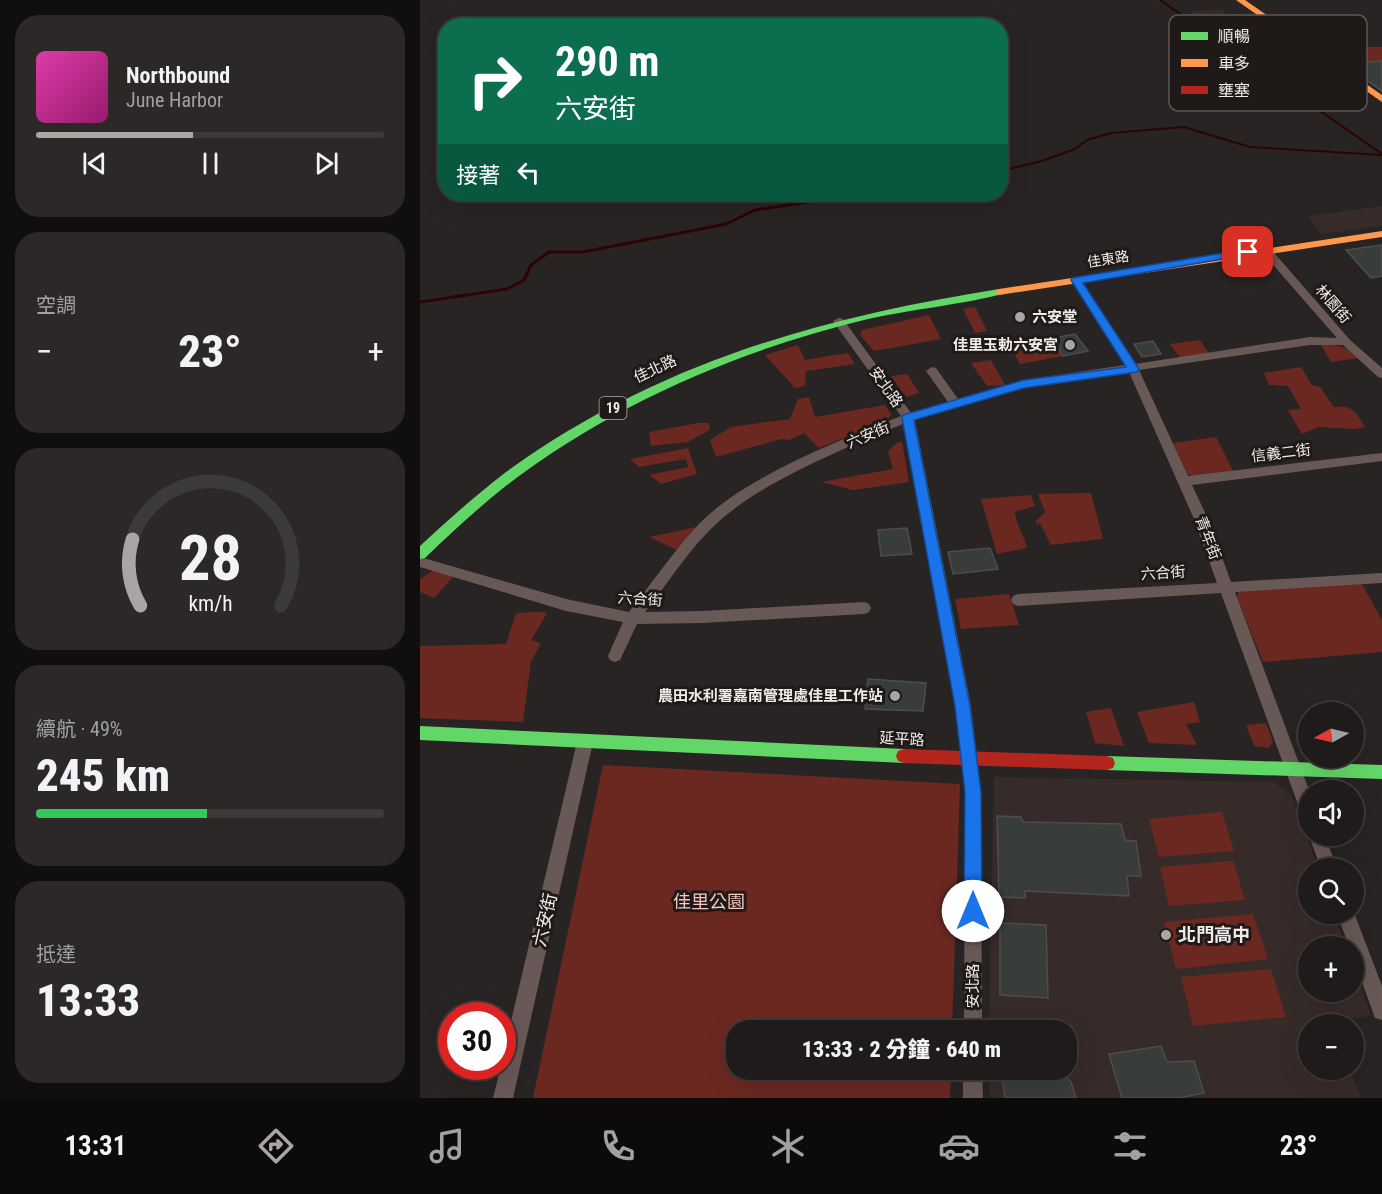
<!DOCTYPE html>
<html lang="zh-TW">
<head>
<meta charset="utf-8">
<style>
  :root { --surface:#1e1b1a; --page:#2b2827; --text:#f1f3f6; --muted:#a1a1a2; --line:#3c3939; --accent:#a9a5a4 }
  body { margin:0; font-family:"Roboto Condensed","Noto Sans TC",sans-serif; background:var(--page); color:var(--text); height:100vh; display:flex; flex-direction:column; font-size:22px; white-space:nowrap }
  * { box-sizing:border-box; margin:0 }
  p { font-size:20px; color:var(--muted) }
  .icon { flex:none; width:33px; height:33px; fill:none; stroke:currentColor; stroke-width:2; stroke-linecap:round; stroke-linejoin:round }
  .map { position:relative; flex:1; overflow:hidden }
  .panel { display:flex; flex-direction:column; gap:15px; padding:15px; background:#100f0e; width:420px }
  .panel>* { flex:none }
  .guide { position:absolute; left:18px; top:18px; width:570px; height:183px; border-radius:24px; box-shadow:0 6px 24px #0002,0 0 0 2px var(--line); background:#0b6e4f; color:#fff; overflow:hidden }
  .needle { width:39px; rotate:262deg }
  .buttons { position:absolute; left:878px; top:702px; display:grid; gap:12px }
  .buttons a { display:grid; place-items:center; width:66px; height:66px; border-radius:50%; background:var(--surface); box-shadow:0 6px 24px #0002,0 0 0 2px var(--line); font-size:30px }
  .speed { position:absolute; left:18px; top:1002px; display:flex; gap:12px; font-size:30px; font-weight:700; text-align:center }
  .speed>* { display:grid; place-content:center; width:78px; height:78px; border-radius:50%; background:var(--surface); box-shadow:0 6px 24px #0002,0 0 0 2px var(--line); line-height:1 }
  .speed .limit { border:9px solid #d22; background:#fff; color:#111 }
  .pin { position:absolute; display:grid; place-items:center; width:51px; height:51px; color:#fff; margin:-26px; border-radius:12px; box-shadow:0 3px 9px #0006 }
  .me { position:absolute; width:66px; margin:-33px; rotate:0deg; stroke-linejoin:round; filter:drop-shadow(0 0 4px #0008) }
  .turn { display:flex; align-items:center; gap:21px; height:126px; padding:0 18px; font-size:27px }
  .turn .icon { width:78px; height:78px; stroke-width:2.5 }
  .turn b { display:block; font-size:42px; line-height:51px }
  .then { display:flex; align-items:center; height:57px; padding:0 18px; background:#0003; gap:12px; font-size:22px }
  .big { font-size:45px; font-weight:800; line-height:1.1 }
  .panel .widget { flex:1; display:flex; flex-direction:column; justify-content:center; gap:9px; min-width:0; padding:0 21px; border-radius:24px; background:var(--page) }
  .panel .dial { align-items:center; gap:0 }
  .dial svg { height:156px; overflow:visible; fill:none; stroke:var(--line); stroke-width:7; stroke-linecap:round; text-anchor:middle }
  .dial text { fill:var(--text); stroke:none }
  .song { display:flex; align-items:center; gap:18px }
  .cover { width:72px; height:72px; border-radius:9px; background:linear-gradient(135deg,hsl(320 70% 55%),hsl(320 70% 35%)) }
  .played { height:6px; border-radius:3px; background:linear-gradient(90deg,var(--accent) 45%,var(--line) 45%) }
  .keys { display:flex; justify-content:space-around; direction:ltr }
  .heat { display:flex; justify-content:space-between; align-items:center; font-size:33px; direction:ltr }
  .charge { height:9px; border-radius:4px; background:linear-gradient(90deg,#34c759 49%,var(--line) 0) }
  .trip { position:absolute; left:306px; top:1020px; width:351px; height:60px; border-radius:24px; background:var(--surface); box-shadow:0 6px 24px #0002,0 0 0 2px var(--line); font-weight:800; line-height:60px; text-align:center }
  .dock { display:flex; height:96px; justify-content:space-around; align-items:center; background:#0c0b0a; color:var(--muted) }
  .dock .icon { width:42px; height:42px }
  .dock .on { color:var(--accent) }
  .dock b { font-size:27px; color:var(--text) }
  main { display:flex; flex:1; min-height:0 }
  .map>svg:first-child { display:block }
  .built { fill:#372b2a }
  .green { fill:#6b2821 }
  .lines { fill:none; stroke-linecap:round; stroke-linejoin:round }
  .stream-far1 { stroke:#2b0403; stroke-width:2 }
  .stream { stroke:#2b0403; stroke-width:3 }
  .building { fill:#383d3c; stroke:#4d4d4c; stroke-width:1.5 }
  .street { fill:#695956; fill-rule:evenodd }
  .fast { fill:#63d668; fill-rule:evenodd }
  .slow { fill:#ff974d; fill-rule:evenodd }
  .jam { fill:#b3261e; fill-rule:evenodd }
  .route { fill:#1a73e8; stroke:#114b97; stroke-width:1.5 }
  .poi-dot { fill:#a9a5a4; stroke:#1f1918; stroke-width:2 }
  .labels { text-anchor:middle; stroke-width:6; stroke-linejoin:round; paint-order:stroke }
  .far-street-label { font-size:14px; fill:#efebea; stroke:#1f1918 }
  .shield { fill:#1f1918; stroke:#b1acab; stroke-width:1.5 }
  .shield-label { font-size:14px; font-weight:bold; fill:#efebea }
  .street-label { font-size:15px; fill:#efebea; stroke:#1f1918 }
  .poi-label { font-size:15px; font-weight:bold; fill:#efebea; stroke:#1f1918; text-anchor:end }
  .near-park-label { font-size:18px; fill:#f8c4bb; stroke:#1f1918 }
  .near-street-label { font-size:18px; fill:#efebea; stroke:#1f1918 }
  .near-poi-label { font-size:18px; font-weight:bold; fill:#efebea; stroke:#1f1918; text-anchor:start }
  .key { fill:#1f1918; stroke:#5d5857; stroke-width:1.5 }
  .key-label { font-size:16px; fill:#efebea }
</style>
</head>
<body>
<main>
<section class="panel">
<div class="widget">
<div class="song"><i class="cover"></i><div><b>Northbound</b><p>June Harbor</p></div></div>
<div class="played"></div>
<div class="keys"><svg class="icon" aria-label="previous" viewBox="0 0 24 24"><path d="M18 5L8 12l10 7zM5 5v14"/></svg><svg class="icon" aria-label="pause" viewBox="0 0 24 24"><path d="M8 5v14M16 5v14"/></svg><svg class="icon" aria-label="next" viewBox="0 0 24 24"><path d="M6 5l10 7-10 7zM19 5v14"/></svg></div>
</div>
<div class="widget"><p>空調</p>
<div class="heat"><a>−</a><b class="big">23°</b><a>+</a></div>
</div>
<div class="widget dial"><svg viewBox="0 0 100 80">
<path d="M14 69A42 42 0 1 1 86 69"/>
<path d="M14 69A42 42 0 0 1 10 35" stroke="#a9a5a4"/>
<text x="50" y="56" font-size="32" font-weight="700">28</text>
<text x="50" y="72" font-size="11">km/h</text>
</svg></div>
<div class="widget"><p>續航 · 49%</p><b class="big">245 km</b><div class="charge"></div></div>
<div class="widget"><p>抵達</p><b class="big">13:33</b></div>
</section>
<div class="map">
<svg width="962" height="1098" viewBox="0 0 962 1098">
  <rect width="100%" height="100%" fill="#282423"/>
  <!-- built -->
  <g class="built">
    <polygon points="800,9 810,17 830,14 854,31 836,34 798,34 771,12"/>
    <polygon points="962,206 962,226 901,234 888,216"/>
    <polygon points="574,777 854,782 871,795 898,868 888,868 888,914 914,914 926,946 888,946 888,992 933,992 933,966 951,1016 912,1022 912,1024 888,1024 888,1070 930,1070 941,1098 570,1098 569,1070 646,1070 646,1030 569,1030"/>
  </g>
  <!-- green -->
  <g class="green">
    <polygon points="898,47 962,47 962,61 924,64"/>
    <polygon points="555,307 567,331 555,333 543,309"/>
    <polygon points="509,315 521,339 454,351 440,335 442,330"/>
    <polygon points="633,338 643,356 600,364 590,346"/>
    <polygon points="780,340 789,354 761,359 750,344"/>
    <polygon points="378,345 385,360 428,353 435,364 386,371 385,386 375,388 345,355"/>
    <path d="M901 345C917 344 927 347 939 358L911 362Z"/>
    <polygon points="571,360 585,385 567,386 551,363"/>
    <path d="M881 367 892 385 900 387 914 407C932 404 936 412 945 427L935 429 899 427 882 434 868 410 881 409 868 386 849 385 844 373Z"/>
    <polygon points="487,374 499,393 486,397 471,376"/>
    <polygon points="389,397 395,417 465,405 471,415 466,421 399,448 384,433 369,440 361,439 296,457 290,440 311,427 370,419 378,399"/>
    <polygon points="278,423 289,423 290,430 268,442 231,446 229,432"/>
    <polygon points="796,437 813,471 774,476 767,474 753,443"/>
    <polygon points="482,442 489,482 433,490 401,482 473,469 468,451 477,443"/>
    <polygon points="268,448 277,474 241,484 229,475 268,467 266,459 219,467 210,459"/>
    <polygon points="671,493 683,539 631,545 620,523 617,524 616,521 625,512 618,494"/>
    <path d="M611 495 615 506 595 512C596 525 604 535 607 548L577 554 561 499Z"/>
    <polygon points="276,527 259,551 229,537"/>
    <polygon points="14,570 33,577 14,598 0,592 0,579"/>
    <polygon points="942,584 962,620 962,652 843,662 817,598 819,589"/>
    <polygon points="589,594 599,625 541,629 535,599"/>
    <polygon points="118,612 127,613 111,640 121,643 111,662 103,722 0,718 0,646 86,644 96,613"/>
    <polygon points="774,702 780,722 766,724 777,745 729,743 717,712"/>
    <polygon points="691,708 704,746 675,743 666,712"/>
    <polygon points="846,723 853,742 849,748 834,746 826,725"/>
    <polygon points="183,765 540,784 532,1030 316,1030 316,1070 531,1070 530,1098 113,1098"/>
    <polygon points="802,812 814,851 739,857 729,819"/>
    <polygon points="813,861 825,900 749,906 740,867"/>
    <polygon points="833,914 848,959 756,969 744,922"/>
    <polygon points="851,969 866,1017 773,1026 761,977"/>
  </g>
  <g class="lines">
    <!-- stream-far1 -->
    <g class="stream-far1">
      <polyline points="740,0 962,154"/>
      <polyline points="580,171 622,161 655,149 667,140 691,133 764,127 830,147 962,155"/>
    </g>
    <!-- stream -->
    <polyline class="stream" points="0,302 87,289 104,280 111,265 129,252 163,252 306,224 335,210 440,194"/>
  </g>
  <!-- building -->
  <g class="building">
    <polygon points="962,61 962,91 924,64"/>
    <polygon points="962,245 962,276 951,278 926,250"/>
    <polygon points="655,334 668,351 643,356 633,338"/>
    <polygon points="733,341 741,354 722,357 714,344"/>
    <polygon points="487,528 492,554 461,556 458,530"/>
    <polygon points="570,548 578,569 533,574 528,552"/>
    <polygon points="448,679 506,683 503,711 445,709"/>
    <polygon points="577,816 601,817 603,822 701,824 705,840 716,841 721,876 707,876 709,896 605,891 605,898 579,897"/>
    <polygon points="580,923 626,925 628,998 580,995"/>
    <polygon points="741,1046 747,1062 774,1061 784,1093 759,1098 702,1098 689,1054"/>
    <polygon points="581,1070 649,1070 643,1075 651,1082 656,1098 585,1098"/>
  </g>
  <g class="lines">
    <!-- street -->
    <g class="street">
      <path d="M845 246 849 247 930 340 962 368V378L958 377 923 345H890L719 370 768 476 962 453V461L772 485 788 519 811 582 962 573V583L815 592 889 790 888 817 882 815 880 810 801 593 598 606 593 604 591 600 593 596 598 594 797 583 774 519 709 372 605 388 495 420 551 706 561 792 562 1030H544L545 792 535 706 483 424C425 448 338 483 294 526 270 548 246 586 225 612L282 611 444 602 449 604 451 608 449 612 444 614 282 623 217 624 200 660 195 662 190 660 188 656 203 622 146 611 0 567V557L146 599 209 612C232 583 258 545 283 520 328 476 422 439 481 416L413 321 419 318 423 319 491 413 528 402 506 371 512 367 516 368 538 399 604 380 705 365 651 280 656 277 661 280 715 364 890 337 917 338 841 251V247Z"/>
      <polygon points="165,735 171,737 173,742 93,1098 73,1098 81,1066 82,1066 82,1059 157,742 159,737"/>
      <polygon points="889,836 905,836 917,868 901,868"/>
      <polygon points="933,910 962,986 962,1020 955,1018 933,957 933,946 929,946 917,914 933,914"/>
      <polygon points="543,1070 562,1070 563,1098 543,1098"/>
    </g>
    <!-- fast -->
    <g class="fast">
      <path d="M579 289 584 292 583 294C539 305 493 309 448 319 319 350 193 404 87 485 58 508 31 533 5 558L0 559V546C28 520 56 495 86 472 237 363 398 318 579 289Z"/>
      <polygon points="0,726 484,749 490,751 492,756 490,761 484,763 0,740"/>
      <polygon points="687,756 962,765 962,779 687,770 681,768 679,763 681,758"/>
    </g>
    <!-- slow -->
    <g class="slow">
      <polygon points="816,0 825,0 962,95 962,102"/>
      <polygon points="962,231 962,237 579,295 574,292 579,289"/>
    </g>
    <!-- jam -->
    <polygon class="jam" points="484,749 687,756 693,758 695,763 693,768 687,770 484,763 478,761 476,756 478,751"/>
  </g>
  <!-- route -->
  <polygon class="route" points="828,249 831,250 831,254 663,283 719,369 717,372 604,388 494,420 550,706 561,792 562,911 559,918 553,920 547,918 544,911 545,792 535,706 482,418 483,415 604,380 706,367 651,280 652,278"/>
  <!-- markers -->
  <g class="poi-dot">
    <circle cx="600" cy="317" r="6"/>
    <circle cx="650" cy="345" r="6"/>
    <circle cx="475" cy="696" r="6"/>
    <circle cx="746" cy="935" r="6"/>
  </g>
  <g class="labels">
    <!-- far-street labels -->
    <g class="far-street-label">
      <text transform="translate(688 259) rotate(-9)" y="5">佳東路</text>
    </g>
    <!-- shield labels -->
    <rect class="shield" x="179.5" y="397" width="27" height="22" rx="4.5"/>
    <g class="shield-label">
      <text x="193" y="413">19</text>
    </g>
    <!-- street labels -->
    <g class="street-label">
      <text transform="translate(913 304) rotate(49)" y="5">林園街</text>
      <text transform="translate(235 369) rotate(-25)" y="5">佳北路</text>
      <text transform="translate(466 387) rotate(55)" y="5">安北路</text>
      <text transform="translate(448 435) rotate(-23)" y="5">六安街</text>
      <text transform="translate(861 453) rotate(-7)" y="5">信義二街</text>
      <text transform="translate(788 538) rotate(69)" y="5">青年街</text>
      <text transform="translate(743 573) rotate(-4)" y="5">六合街</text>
      <text transform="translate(220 599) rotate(4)" y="5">六合街</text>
      <text transform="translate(482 739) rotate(3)" y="5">延平路</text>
      <text transform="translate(553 986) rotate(-90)" y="5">安北路</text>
    </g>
    <!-- poi labels -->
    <g class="poi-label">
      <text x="612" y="322" text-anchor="start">六安堂</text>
      <text x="638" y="350">佳里玉勅六安宮</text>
      <text x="463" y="701">農田水利署嘉南管理處佳里工作站</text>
    </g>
    <!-- near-park labels -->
    <g class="near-park-label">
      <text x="289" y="908">佳里公園</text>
    </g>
    <!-- near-street labels -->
    <g class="near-street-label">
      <text transform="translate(125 920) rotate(-77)" y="6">六安街</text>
    </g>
    <!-- near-poi labels -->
    <g class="near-poi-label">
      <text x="758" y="941">北門高中</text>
    </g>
  </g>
  <!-- legend -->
  <rect x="749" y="15" width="198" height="96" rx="9" class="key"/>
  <rect x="761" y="32" width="27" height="8" fill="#63d668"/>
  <rect x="761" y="59" width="27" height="8" fill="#ff974d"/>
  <rect x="761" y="86" width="27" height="8" fill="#b3261e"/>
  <g class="key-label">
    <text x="798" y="42">順暢</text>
    <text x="798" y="69">車多</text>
    <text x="798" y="96">壅塞</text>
  </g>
</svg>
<div class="buttons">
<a><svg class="needle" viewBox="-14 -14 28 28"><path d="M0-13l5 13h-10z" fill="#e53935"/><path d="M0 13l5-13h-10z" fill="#a1a1a2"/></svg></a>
<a><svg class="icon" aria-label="sound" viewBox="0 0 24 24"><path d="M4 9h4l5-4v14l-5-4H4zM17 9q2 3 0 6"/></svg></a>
<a><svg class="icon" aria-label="search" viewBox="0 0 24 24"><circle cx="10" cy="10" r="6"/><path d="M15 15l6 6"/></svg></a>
<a>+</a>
<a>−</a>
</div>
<div class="speed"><div class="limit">30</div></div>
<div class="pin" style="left:828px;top:252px;background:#d93025"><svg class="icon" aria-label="arrive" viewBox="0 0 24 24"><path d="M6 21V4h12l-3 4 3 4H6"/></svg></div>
<svg class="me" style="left:553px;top:911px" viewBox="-20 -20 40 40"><circle r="19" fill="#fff"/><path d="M0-13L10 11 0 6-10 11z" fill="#1a73e8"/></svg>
<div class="trip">13:33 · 2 分鐘 · 640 m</div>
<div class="guide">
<div class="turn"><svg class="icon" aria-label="right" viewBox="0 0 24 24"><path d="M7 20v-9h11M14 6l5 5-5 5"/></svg><div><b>290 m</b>六安街</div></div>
<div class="then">接著<svg class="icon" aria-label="left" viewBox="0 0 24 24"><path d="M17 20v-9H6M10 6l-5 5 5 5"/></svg></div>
</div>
</div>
</main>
<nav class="dock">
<b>13:31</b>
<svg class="icon on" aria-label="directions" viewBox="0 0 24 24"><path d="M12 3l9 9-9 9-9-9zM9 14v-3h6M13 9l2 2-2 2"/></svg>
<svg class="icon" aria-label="music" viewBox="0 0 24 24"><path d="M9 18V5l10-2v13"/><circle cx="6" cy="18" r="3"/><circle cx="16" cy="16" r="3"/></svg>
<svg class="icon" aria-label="phone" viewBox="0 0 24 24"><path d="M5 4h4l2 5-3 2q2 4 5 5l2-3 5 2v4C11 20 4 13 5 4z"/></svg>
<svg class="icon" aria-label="climate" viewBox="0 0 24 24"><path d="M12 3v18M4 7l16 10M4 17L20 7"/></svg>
<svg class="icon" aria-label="car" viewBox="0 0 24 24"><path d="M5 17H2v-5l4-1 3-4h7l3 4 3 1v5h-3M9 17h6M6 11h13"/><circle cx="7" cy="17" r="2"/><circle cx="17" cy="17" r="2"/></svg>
<svg class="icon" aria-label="filters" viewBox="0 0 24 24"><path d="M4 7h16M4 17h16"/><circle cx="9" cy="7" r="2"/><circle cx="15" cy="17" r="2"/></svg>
<b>23°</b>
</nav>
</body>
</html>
